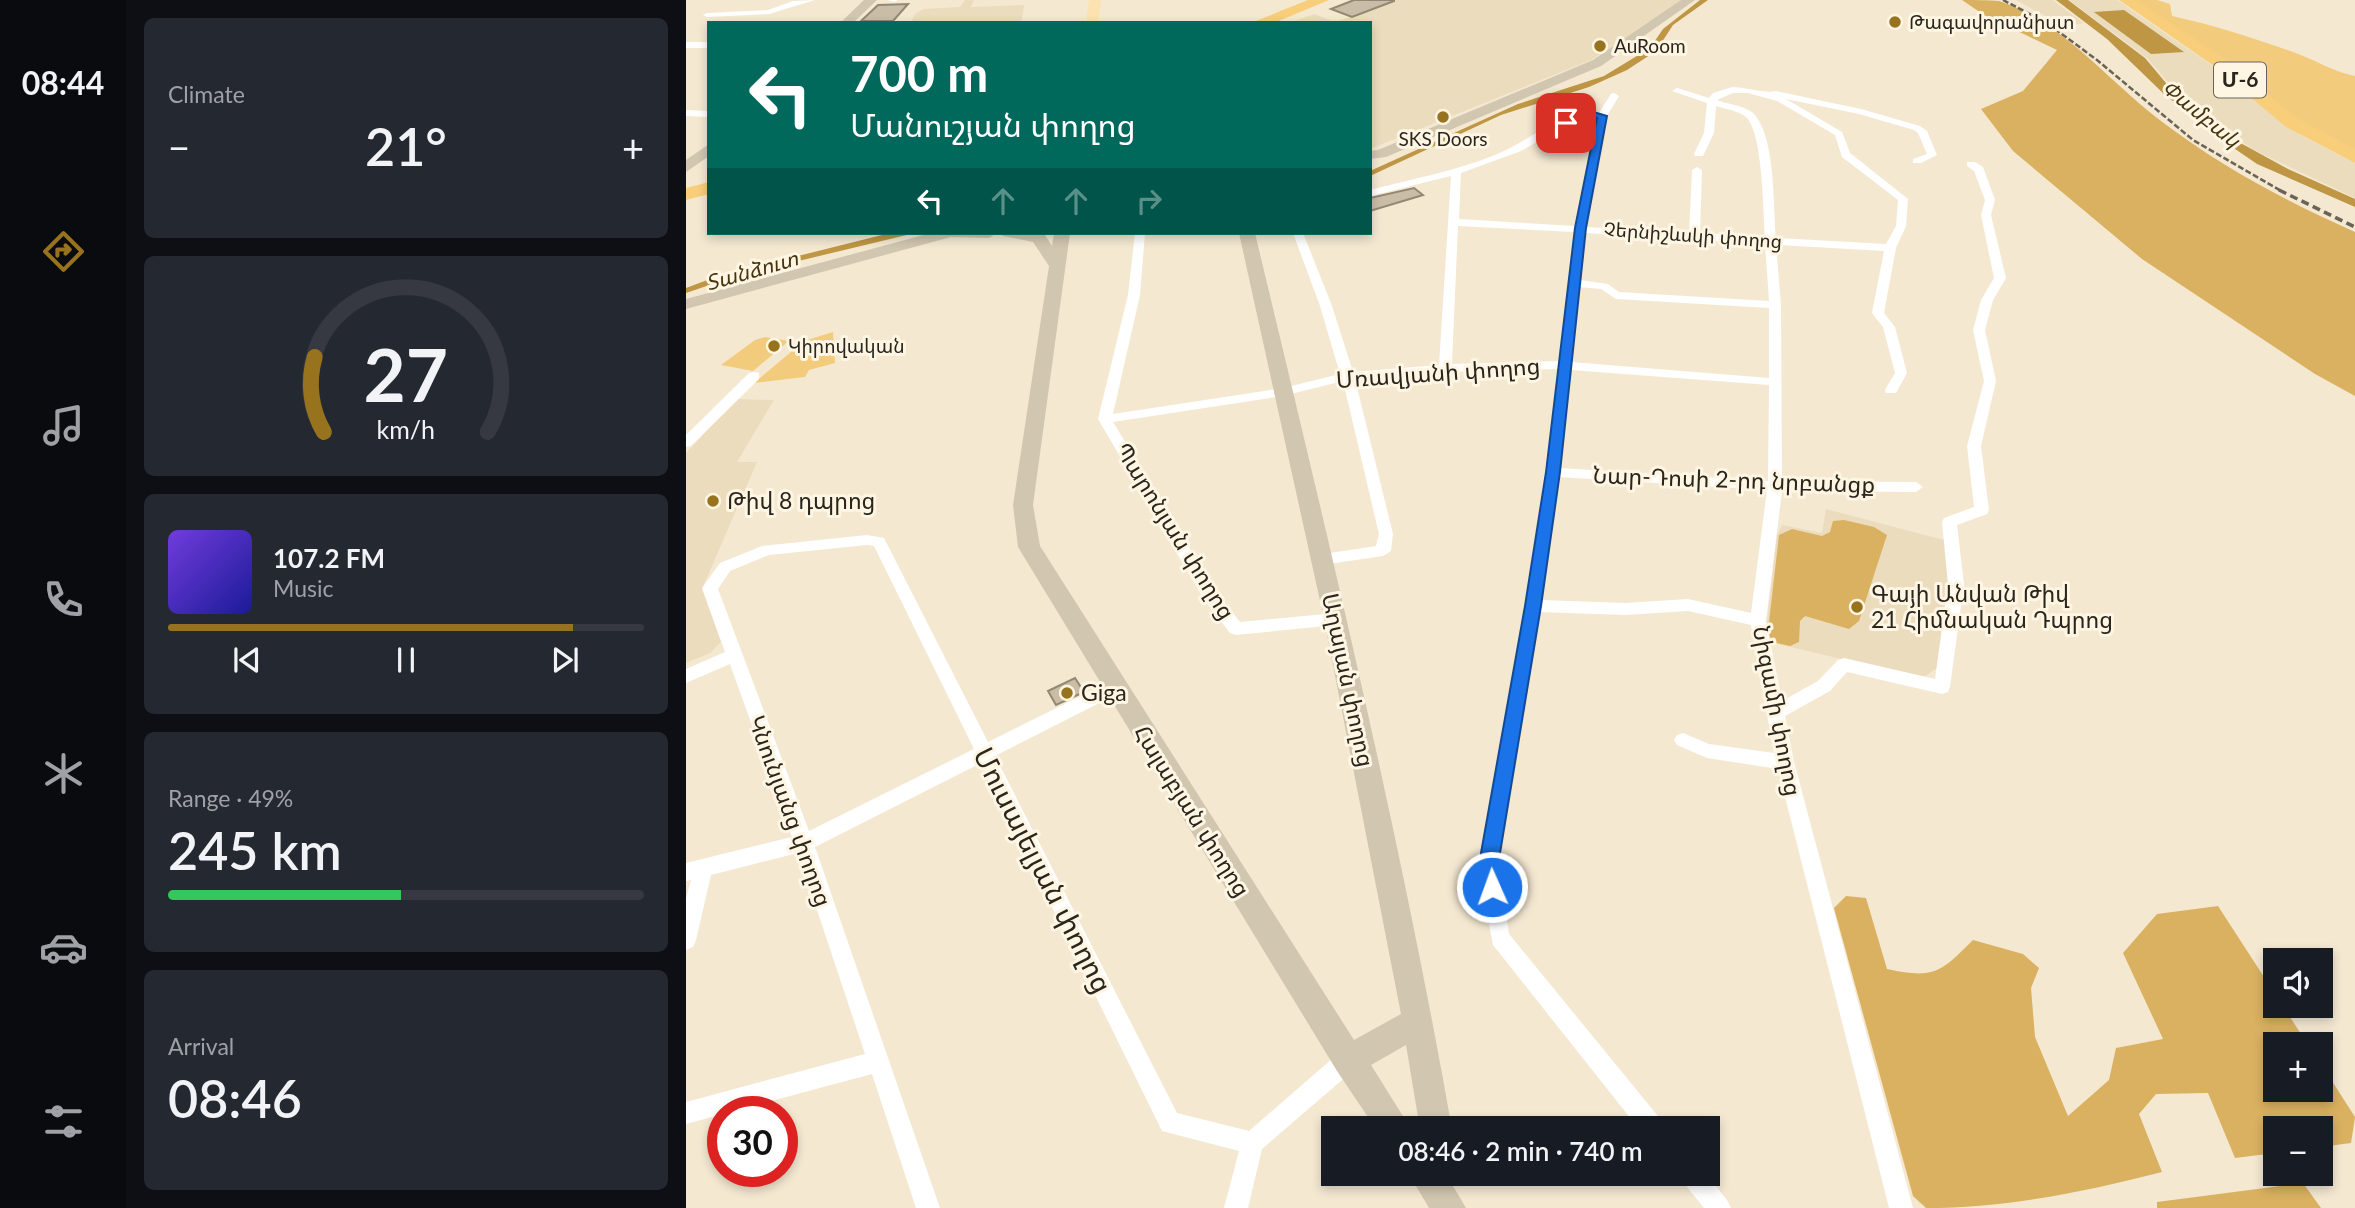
<!DOCTYPE html>
<html lang="en">
<head>
<meta charset="utf-8">
<style>
  :root { --surface:#171b24; --page:#242831; --text:#f1f3f6; --muted:#9ea1a6; --line:#363941; --accent:#98731d }
  body { margin:0; font-family:Lato,"Noto Sans Armenian",sans-serif; background:var(--page); color:var(--text); height:100vh; display:flex; flex-direction:column; font-size:26px; white-space:nowrap }
  * { box-sizing:border-box; margin:0 }
  p { font-size:23px; color:var(--muted) }
  .icon { flex:none; width:38px; height:38px; fill:none; stroke:currentColor; stroke-width:2; stroke-linecap:round; stroke-linejoin:round }
  .map { position:relative; flex:1; overflow:hidden }
  .sheet { display:flex; flex-direction:column; gap:18px; padding:18px; background:#0d0f14; width:560px }
  .sheet>* { flex:none }
  .banner { position:absolute; left:21px; top:21px; width:665px; height:214px; border-radius:0px; box-shadow:0 4px 10px #0003; background:#00695c; color:#fff; overflow:hidden }
  .fabs { position:absolute; left:1577px; top:948px; display:grid; gap:14px }
  .fabs a { display:grid; place-items:center; width:70px; height:70px; border-radius:0px; background:var(--surface); box-shadow:0 4px 10px #0003; font-size:35px }
  .speed { position:absolute; left:21px; top:1096px; display:flex; gap:14px; font-size:35px; font-weight:700; text-align:center }
  .speed>* { display:grid; place-content:center; width:91px; height:91px; border-radius:50%; background:var(--surface); box-shadow:0 4px 10px #0003; line-height:1 }
  .speed .limit { border:10px solid #d22; background:#fff; color:#111 }
  .pin { position:absolute; display:grid; place-items:center; width:60px; height:60px; color:#fff; margin:-30px; border-radius:14px; box-shadow:0 4px 10px #0006 }
  .me { position:absolute; width:77px; margin:-38px; rotate:358deg; stroke-linejoin:round; filter:drop-shadow(0 0 5px #0008) }
  .turn { display:flex; align-items:center; gap:24px; height:147px; padding:0 28px; font-size:32px }
  .turn .icon { width:91px; height:91px; stroke-width:2.5 }
  .turn b { display:block; font-size:49px; line-height:60px }
  .lanes { display:flex; align-items:center; height:66px; padding:0 28px; background:#0003; justify-content:center; gap:35px; direction:ltr }
  .lanes .off { opacity:.35 }
  .big { font-size:52px; font-weight:600; line-height:1.1 }
  .sheet .tile { flex:1; display:flex; flex-direction:column; justify-content:center; gap:10px; min-width:0; padding:0 24px; border-radius:10px; background:var(--page) }
  .sheet .dial { align-items:center; gap:0 }
  .dial svg { height:182px; overflow:visible; fill:none; stroke:var(--line); stroke-width:7; stroke-linecap:round; text-anchor:middle }
  .dial text { fill:var(--text); stroke:none }
  .song { display:flex; align-items:center; gap:21px }
  .cover { width:84px; height:84px; border-radius:10px; background:linear-gradient(135deg,hsl(260 70% 55%),hsl(240 70% 35%)) }
  .played { height:7px; border-radius:4px; background:linear-gradient(90deg,var(--accent) 85%,var(--line) 85%) }
  .keys { display:flex; justify-content:space-around; direction:ltr }
  .heat { display:flex; justify-content:space-between; align-items:center; font-size:38px; direction:ltr }
  .charge { height:10px; border-radius:5px; background:linear-gradient(90deg,#34c759 49%,var(--line) 0) }
  .trip { position:absolute; left:635px; top:1116px; width:399px; height:70px; border-radius:0px; background:var(--surface); box-shadow:0 4px 10px #0003; font-weight:600; line-height:70px; text-align:center }
  main { display:flex; flex:1; min-height:0 }
  .tabs { display:flex; flex-direction:column; width:126px; justify-content:space-around; align-items:center; background:#090b0e; color:var(--muted) }
  .tabs .icon { width:49px; height:49px }
  .tabs .active { color:var(--accent) }
  .tabs b { font-size:32px; color:var(--text) }
  .map>svg:first-child { display:block }
  .built { fill:#ebdcbe }
  .green { fill:#f3cb7c }
  .forest { fill:#dab160 }
  .water { fill:#be9644 }
  .building { fill:#c9bda8; stroke:#938874; stroke-width:2 }
  .lines { fill:none; stroke-linecap:round; stroke-linejoin:round }
  .street { fill:#fff; fill-rule:evenodd }
  .secondary { fill:#d1c6b0; fill-rule:evenodd }
  .primary { fill:#fbe2b0; fill-rule:evenodd }
  .highway { fill:#f8ce7b; fill-rule:evenodd }
  .rail-far1 { stroke:#6a6356; stroke-width:2.5; stroke-dasharray:6 2.5; stroke-linecap:butt }
  .rail { stroke:#6a6356; stroke-width:3.5; stroke-dasharray:8 4.5; stroke-linecap:butt }
  .route { fill:#1a73e8; stroke:#114b97; stroke-width:2 }
  .poi-dot { fill:#98731d; stroke:#fff5e3; stroke-width:2.5 }
  .labels { text-anchor:middle; stroke-width:6; stroke-linejoin:round; paint-order:stroke }
  .far-poi-label { font-size:19px; fill:#2a261d; stroke:#fff5e3; text-anchor:start }
  .far-street-label { font-size:19px; fill:#2a261d; stroke:#fff5e3 }
  .shield { fill:#fff5e3; stroke:#6a6458; stroke-width:2 }
  .shield-label { font-size:21px; font-weight:bold; fill:#2a261d }
  .far-water-label { font-size:21px; font-style:italic; fill:#453410; stroke:#fff5e3 }
  .street-label { font-size:23px; fill:#2a261d; stroke:#fff5e3 }
  .poi-label { font-size:23px; fill:#2a261d; stroke:#fff5e3; text-anchor:start }
  .near-street-label { font-size:28px; fill:#2a261d; stroke:#fff5e3 }
</style>
</head>
<body>
<main>
<nav class="tabs">
<b>08:44</b>
<svg class="icon active" aria-label="directions" viewBox="0 0 24 24"><path d="M12 3l9 9-9 9-9-9zM9 14v-3h6M13 9l2 2-2 2"/></svg>
<svg class="icon" aria-label="music" viewBox="0 0 24 24"><path d="M9 18V5l10-2v13"/><circle cx="6" cy="18" r="3"/><circle cx="16" cy="16" r="3"/></svg>
<svg class="icon" aria-label="phone" viewBox="0 0 24 24"><path d="M5 4h4l2 5-3 2q2 4 5 5l2-3 5 2v4C11 20 4 13 5 4z"/></svg>
<svg class="icon" aria-label="climate" viewBox="0 0 24 24"><path d="M12 3v18M4 7l16 10M4 17L20 7"/></svg>
<svg class="icon" aria-label="car" viewBox="0 0 24 24"><path d="M5 17H2v-5l4-1 3-4h7l3 4 3 1v5h-3M9 17h6M6 11h13"/><circle cx="7" cy="17" r="2"/><circle cx="17" cy="17" r="2"/></svg>
<svg class="icon" aria-label="filters" viewBox="0 0 24 24"><path d="M4 7h16M4 17h16"/><circle cx="9" cy="7" r="2"/><circle cx="15" cy="17" r="2"/></svg>
</nav>
<section class="sheet">
<div class="tile"><p>Climate</p>
<div class="heat"><a>−</a><b class="big">21°</b><a>+</a></div>
</div>
<div class="tile dial"><svg viewBox="0 0 100 80">
<path d="M14 69A42 42 0 1 1 86 69"/>
<path d="M14 69A42 42 0 0 1 10 36" stroke="#98731d"/>
<text x="50" y="56" font-size="32" font-weight="700">27</text>
<text x="50" y="72" font-size="11">km/h</text>
</svg></div>
<div class="tile">
<div class="song"><i class="cover"></i><div><b>107.2 FM</b><p>Music</p></div></div>
<div class="played"></div>
<div class="keys"><svg class="icon" aria-label="previous" viewBox="0 0 24 24"><path d="M18 5L8 12l10 7zM5 5v14"/></svg><svg class="icon" aria-label="pause" viewBox="0 0 24 24"><path d="M8 5v14M16 5v14"/></svg><svg class="icon" aria-label="next" viewBox="0 0 24 24"><path d="M6 5l10 7-10 7zM19 5v14"/></svg></div>
</div>
<div class="tile"><p>Range · 49%</p><b class="big">245 km</b><div class="charge"></div></div>
<div class="tile"><p>Arrival</p><b class="big">08:46</b></div>
</section>
<div class="map">
<svg width="1669" height="1208" viewBox="0 0 1669 1208">
  <rect width="100%" height="100%" fill="#f4e8d1"/>
  <!-- built -->
  <g class="built">
    <polygon points="279,0 288,0 285,7 338,5 336,20 328,23 224,23 230,13 238,9 274,7"/>
    <polygon points="694,0 995,0 941,39 905,60 684,149 684,23 603,23 628,14 649,22 702,4"/>
    <polygon points="1330,0 1367,0 1397,23 1379,27"/>
    <polygon points="1383,0 1431,0 1521,62 1616,136 1669,163 1669,198 1568,150 1525,121 1486,87 1461,58"/>
    <polygon points="51,399 88,400 51,462 71,462 16,589 35,642 24,653 0,663 0,453"/>
    <polygon points="1140,509 1258,540 1262,584 1254,666 1236,678 1084,642 1080,630 1091,535 1096,525 1136,533"/>
  </g>
  <!-- green -->
  <g class="green">
    <path d="M1444 0H1471L1484 4 1486 16C1527 25 1567 38 1607 52 1628 59 1647 72 1669 76V154L1634 137Z"/>
    <polygon points="147,332 149,363 123,370 119,377 68,383 118,341"/>
    <polygon points="79,337 103,341 67,371 35,365 69,340"/>
  </g>
  <!-- forest -->
  <g class="forest">
    <path d="M1276 0C1287 0 1302 0 1313 1 1377 22 1423 82 1475 121 1534 166 1601 202 1669 232V396L1629 374 1456 259 1327 151 1295 109 1337 91 1371 50 1298 15Z"/>
    <polygon points="1158,520 1188,527 1201,535 1173,621 1163,629 1119,616 1114,621 1113,642 1104,646 1086,642 1082,631 1093,535 1106,529 1136,536 1144,532 1147,521"/>
    <path d="M1160 896 1180 898 1201 969C1248 979 1254 973 1287 940L1337 954 1353 968 1345 988 1349 1037 1382 1116 1423 1080 1430 1048 1477 1039 1437 953 1471 914 1532 906 1589 994V1006H1597L1622 1045H1589V1090H1634L1635 1064 1669 1117 1665 1143 1635 1147 1634 1129H1589V1153L1549 1158 1522 1093 1470 1094 1453 1114 1476 1172C1399 1192 1319 1208 1240 1208L1227 1196 1148 908Z"/>
    <polygon points="1617,1183 1635,1208 1471,1208 1471,1202"/>
  </g>
  <!-- water -->
  <g class="water">
    <polygon points="1014,0 1022,0 987,25 970,51 941,70 903,87 815,115 684,176 684,171 832,104 918,76 964,48 977,29"/>
    <polygon points="1370,0 1382,0 1459,58 1480,83 1510,111 1549,140 1602,169 1669,199 1669,207 1571,164 1539,142 1478,94 1421,39"/>
    <polygon points="1438,10 1498,52 1465,54 1408,12"/>
    <polygon points="204,233 229,233 50,276 0,293 0,288 32,276"/>
  </g>
  <!-- building -->
  <g class="building">
    <polygon points="668,0 708,0 708,1 666,17 645,9"/>
    <polygon points="222,4 207,21 175,21 192,5"/>
    <polygon points="728,188 737,195 684,211 684,198"/>
    <polygon points="389,678 398,692 370,705 362,691"/>
  </g>
  <g class="lines">
    <!-- street -->
    <g class="street">
      <polygon points="129,0 83,14 21,17 17,15 21,13 82,10 107,1"/>
      <polygon points="202,0 212,0 208,2"/>
      <rect x="0" y="42" width="23" height="6"/>
      <path d="M1046 87C1060 87 1078 94 1090 91L1175 109 1234 126 1241 131 1251 155 1235 163H1227V159L1241 154 1232 133 1228 130 1173 114 1100 99 1156 132 1164 153 1222 199 1220 226 1210 248 1198 313 1209 327 1221 373 1210 393H1200L1199 390 1209 373 1197 327 1186 313 1198 251 1090 245 1095 305 1096 481 1230 482 1237 487 1230 492 1096 491 1080 621 1096 701 1132 681 1152 660 1158 658 1249 679 1262 584 1256 522 1258 518 1288 507 1281 446 1298 381 1287 330 1295 300 1308 278 1295 215 1299 200 1288 171 1281 166V162H1289L1297 167 1309 200 1305 215 1320 278 1307 300 1299 330 1310 381 1295 446 1303 510 1301 514 1271 525 1278 584 1264 687 1262 692 1256 694 1161 672 1144 691 1099 716 1108 762 1227 1208H1203L1092 769 1021 758 991 745 988 740 991 735 997 733 1023 744 1088 753 1065 625 1002 611 939 615 854 612 814 853 816 887 823 934 976 1121 979 1129H953L807 945 796 887V853C824 692 853 531 872 369L759 372 669 379 707 534 705 551 697 556 636 565 628 559 631 555 690 546 693 534 657 381 597 396 427 422 531 593 554 622 650 613 656 615 658 619 656 623 650 625 550 635 544 633 519 601 412 419 442 295 449 233H459L454 295 427 414 597 388 654 374 634 306 607 233H617L646 306 667 372 753 365 765 176 684 196V190C726 179 769 171 809 155 843 142 874 110 913 113L925 94 928 93 933 96 921 116 900 227 1003 233 1006 170 1011 167 1016 170 1014 233 1079 237C1077 211 1077 136 1061 118 1054 111 1039 109 1030 106L1028 133 1017 156H1009L1008 154 1018 133 1021 103 986 91 991 88 1023 98 1027 93ZM1047 93H1062L1091 101 1149 135 1156 157 1212 200 1210 226 1200 244 1090 238C1087 206 1090 136 1067 113 1059 106 1041 104 1031 100ZM911 118 889 226 773 219 775 173 835 151 883 124ZM772 226 888 232 873 361 766 364ZM899 233 1079 244 1083 301 933 292 922 284 894 280ZM893 287 915 289 930 299 1083 308V378L885 362ZM885 370 1083 385 1082 481 874 468ZM873 477 1081 490 1065 613 1002 599 939 603 856 600Z"/>
      <polygon points="0,110 23,111 23,117 0,116"/>
      <polygon points="68,372 73,373 73,379 5,446 0,447 0,435 63,373"/>
      <path d="M181 535 198 538 302 742 423 682 429 680 435 682 437 687 435 692 309 756 491 1113 563 1131 654 1052 662 1049 670 1052 673 1060 670 1068 576 1149 562 1208H538L553 1151 476 1131 295 763 129 847 254 1208H230L186 1074 48 1111H37V1114L0 1124V1102L179 1054 112 853 25 875 10 940 7 947 0 950V899L5 880 0 881V863L106 837 44 664 0 683V669L39 652 16 588 34 563 76 546ZM181 545 188 546 288 749 123 831 32 589 44 571 83 555Z"/>
      <polygon points="994,1174 1020,1174 1041,1200 1045,1208 1018,1208 997,1182"/>
    </g>
    <!-- secondary -->
    <g class="secondary">
      <polygon points="178,0 191,0 167,23 154,23"/>
      <polygon points="995,0 1009,0 915,66 700,157 684,159 684,151 692,150 907,60"/>
      <polygon points="23,144 23,156 0,172 0,160"/>
      <polygon points="245,233 311,233 303,238 265,237 0,309 0,299"/>
      <path d="M315 233 359 235 366 246 368 233H384L347 505 354 546 668 1040 715 1014 638 619 553 233H569C640 530 713 828 766 1129H734L720 1045 685 1065 725 1129H690L651 1071 332 547 327 505 363 266 347 242 317 236Z"/>
      <polygon points="723,1174 760,1174 780,1208 743,1208"/>
    </g>
    <!-- primary -->
    <polygon class="primary" points="403,0 415,0 412,23 400,23"/>
    <!-- highway -->
    <g class="highway">
      <polygon points="622,0 643,0 588,23 565,23"/>
      <polygon points="1433,0 1450,0 1537,58 1612,119 1669,149 1669,163 1600,127 1525,64"/>
      <polygon points="23,182 23,194 0,200 0,188"/>
    </g>
    <!-- rail-far1 -->
    <polyline class="rail-far1" points="1317,0 1361,23 1411,60 1507,140 1597,192"/>
    <!-- rail -->
    <polyline class="rail" points="1593,190 1669,227"/>
  </g>
  <!-- route -->
  <polygon class="route" points="904,111 921,116 900,228 874,472 855,606 814,853 816,887 813,893 806,896 799,893 796,887 795,853 839,606 860,472 889,228 911,118 905,117 880,126 875,123"/>
  <!-- markers -->
  <g class="poi-dot">
    <circle cx="1209" cy="22" r="7"/>
    <circle cx="914" cy="46" r="7"/>
    <circle cx="757" cy="117" r="7"/>
    <circle cx="88" cy="346" r="7"/>
    <circle cx="27" cy="501" r="7"/>
    <circle cx="1171" cy="607" r="7"/>
    <circle cx="381" cy="693" r="7"/>
  </g>
  <g class="labels">
    <!-- far-poi labels -->
    <g class="far-poi-label">
      <text x="1223" y="29">Թագավորանիստ</text>
      <text x="928" y="53">AuRoom</text>
      <text x="757" y="146" text-anchor="middle">SKS Doors</text>
      <text x="102" y="353">Կիրովական</text>
    </g>
    <!-- far-street labels -->
    <g class="far-street-label">
      <text transform="translate(1007 235) rotate(4)" y="7">Չերնիշևսկի փողոց</text>
    </g>
    <!-- shield labels -->
    <rect class="shield" x="1528" y="62.5" width="52" height="35" rx="5"/>
    <g class="shield-label">
      <text x="1554" y="87">Մ-6</text>
    </g>
    <!-- far-water labels -->
    <g class="far-water-label">
      <text transform="translate(1515 114) rotate(39)" y="7">Փամբակ</text>
      <text transform="translate(66 271) rotate(-16)" y="7">Տանձուտ</text>
    </g>
    <!-- street labels -->
    <g class="street-label">
      <text transform="translate(752 373) rotate(-4)" y="8">Մռավյանի փողոց</text>
      <text transform="translate(1048 480) rotate(2)" y="8">Նար-Դոսի 2-րդ նրբանցք</text>
      <text transform="translate(489 531) rotate(58)" y="8">Պարոնյան փողոց</text>
      <text transform="translate(662 680) rotate(78)" y="8">Աղայան փողոց</text>
      <text transform="translate(1091 711) rotate(79)" y="8">Նիզամի փողոց</text>
      <text transform="translate(104 811) rotate(70)" y="8">Կնունյանց փողոց</text>
      <text transform="translate(506 811) rotate(58)" y="8">Հալաբյան փողոց</text>
    </g>
    <!-- poi labels -->
    <g class="poi-label">
      <text x="41" y="509">Թիվ 8 դպրոց</text>
      <text x="1185" y="602">Գայի Անվան Թիվ<tspan x="1185" dy="26">21 Հիմնական Դպրոց</tspan></text>
      <text x="395" y="701">Giga</text>
    </g>
    <!-- near-street labels -->
    <g class="near-street-label">
      <text transform="translate(357 870) rotate(63)" y="10">Մուսայելյան փողոց</text>
    </g>
  </g>
</svg>
<div class="fabs">
<a><svg class="icon" aria-label="sound" viewBox="0 0 24 24"><path d="M4 9h4l5-4v14l-5-4H4zM17 9q2 3 0 6"/></svg></a>
<a>+</a>
<a>−</a>
</div>
<div class="speed"><div class="limit">30</div></div>
<div class="pin" style="left:880px;top:123px;background:#d93025"><svg class="icon" aria-label="arrive" viewBox="0 0 24 24"><path d="M6 21V4h12l-3 4 3 4H6"/></svg></div>
<svg class="me" style="left:806px;top:887px" viewBox="-20 -20 40 40"><circle r="17" fill="#1a73e8" stroke="#fff" stroke-width="3"/><path d="M0-11L8 9 0 5-8 9z" fill="#fff"/></svg>
<div class="trip">08:46 · 2 min · 740 m</div>
<div class="banner">
<div class="turn"><svg class="icon" aria-label="left" viewBox="0 0 24 24"><path d="M17 20v-9H6M10 6l-5 5 5 5"/></svg><div><b>700 m</b>Մանուշյան փողոց</div></div>
<div class="lanes"><svg class="icon" aria-label="left" viewBox="0 0 24 24"><path d="M17 20v-9H6M10 6l-5 5 5 5"/></svg><svg class="icon off" aria-label="ahead" viewBox="0 0 24 24"><path d="M12 20V5M6 11l6-6 6 6"/></svg><svg class="icon off" aria-label="ahead" viewBox="0 0 24 24"><path d="M12 20V5M6 11l6-6 6 6"/></svg><svg class="icon off" aria-label="right" viewBox="0 0 24 24"><path d="M7 20v-9h11M14 6l5 5-5 5"/></svg></div>
</div>
</div>
</main>
</body>
</html>
